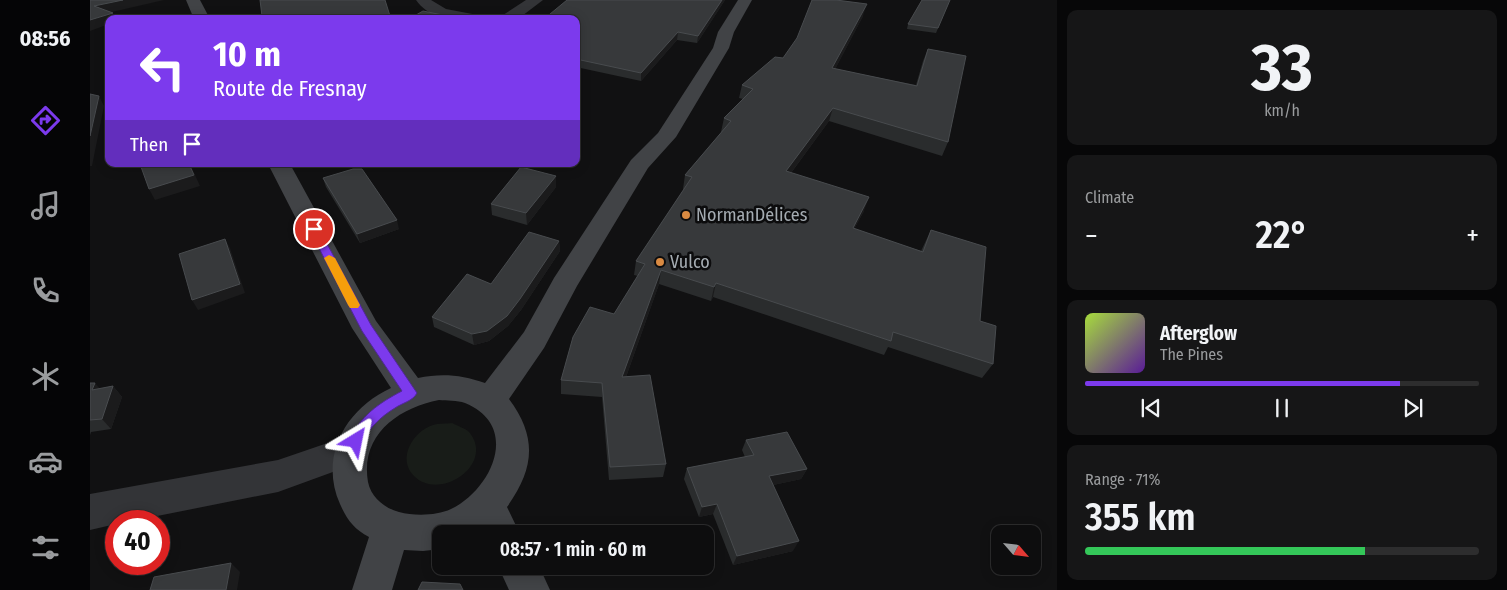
<!DOCTYPE html>
<html lang="en">
<head>
<meta charset="utf-8">
<style>
  :root { --surface:#0d0d0e; --page:#161617; --text:#f1f3f6; --muted:#9a9c9e; --line:#2d2d2e; --accent:#7c3aed }
  body { margin:0; font-family:"Fira Sans Condensed",sans-serif; background:var(--page); color:var(--text); height:100vh; display:flex; flex-direction:column; font-size:19px; white-space:nowrap }
  * { box-sizing:border-box; margin:0 }
  p { font-size:16px; color:var(--muted) }
  .icon { flex:none; width:28px; height:28px; fill:none; stroke:currentColor; stroke-width:2; stroke-linecap:round; stroke-linejoin:round }
  .map { position:relative; flex:1; overflow:hidden }
  .sheet { display:flex; flex-direction:column; gap:10px; padding:10px; background:#070708; width:450px }
  .sheet>* { flex:none }
  .banner { position:absolute; left:15px; top:15px; width:475px; height:152px; border-radius:10px; box-shadow:0 2px 12px #0003,0 0 0 1px var(--line); background:#7c3aed; color:#fff; overflow:hidden }
  .needle { width:32px; rotate:118deg }
  .buttons { position:absolute; left:901px; top:525px; display:grid; gap:10px }
  .buttons a { display:grid; place-items:center; width:50px; height:50px; border-radius:10px; background:var(--surface); box-shadow:0 2px 12px #0003,0 0 0 1px var(--line); font-size:25px }
  .speed { position:absolute; left:15px; top:510px; display:flex; gap:10px; font-size:25px; font-weight:700; text-align:center }
  .speed>* { display:grid; place-content:center; width:65px; height:65px; border-radius:50%; background:var(--surface); box-shadow:0 2px 12px #0003,0 0 0 1px var(--line); line-height:1 }
  .speed .limit { border:8px solid #d22; background:#fff; color:#111 }
  .pin { position:absolute; display:grid; place-items:center; width:42px; height:42px; color:#fff; margin:-21px; border:2px solid #fff; border-radius:50%; box-shadow:0 1px 5px #0007 }
  .me { position:absolute; width:55px; margin:-28px; rotate:35deg; stroke-linejoin:round; filter:drop-shadow(0 0 4px #0008) }
  .turn { display:flex; align-items:center; gap:18px; height:105px; padding:0 25px; font-size:22px }
  .turn .icon { width:65px; height:65px; stroke-width:2.5 }
  .turn b { display:block; font-size:35px; line-height:42px }
  .then { display:flex; align-items:center; height:48px; padding:0 25px; background:#0003; gap:10px; font-size:19px }
  .big { font-size:38px; font-weight:600; line-height:1.1 }
  .sheet .widget { flex:1; display:flex; flex-direction:column; justify-content:center; gap:8px; min-width:0; padding:0 18px; border-radius:10px; background:var(--page) }
  .sheet .dial { align-items:center; gap:0 }
  .dial b { font-size:65px; line-height:1 }
  .song { display:flex; align-items:center; gap:15px }
  .cover { width:60px; height:60px; border-radius:8px; background:linear-gradient(135deg,hsl(80 70% 55%),hsl(270 70% 35%)) }
  .played { height:5px; border-radius:2px; background:linear-gradient(90deg,var(--accent) 80%,var(--line) 80%) }
  .keys { display:flex; justify-content:space-around; direction:ltr }
  .heat { display:flex; justify-content:space-between; align-items:center; font-size:28px; direction:ltr }
  .charge { height:8px; border-radius:4px; background:linear-gradient(90deg,#34c759 71%,var(--line) 0) }
  .trip { position:absolute; left:342px; top:525px; width:282px; height:50px; border-radius:10px; background:var(--surface); box-shadow:0 2px 12px #0003,0 0 0 1px var(--line); font-weight:600; line-height:50px; text-align:center }
  main { display:flex; flex:1; min-height:0 }
  .tabs { display:flex; flex-direction:column; width:90px; justify-content:space-around; align-items:center; background:#050506; color:var(--muted) }
  .tabs .icon { width:35px; height:35px }
  .tabs .on { color:var(--accent) }
  .tabs b { font-size:22px; color:var(--text) }
  .map>svg:first-child { display:block }
  .green { fill:#181c18 }
  .lines { fill:none; stroke-linecap:round; stroke-linejoin:round }
  .street { fill:#333437; fill-rule:evenodd }
  .secondary { fill:#414346; fill-rule:evenodd }
  .wall { fill:#2a2c2d }
  .shaded-wall { fill:#1b1b1c }
  .building { fill:#37393b; stroke:#484b4e }
  .route { fill:#7c3aed; stroke:#51269a }
  .slow { fill:#f59e0b }
  .poi-dot { fill:#d98a42; stroke:#0c0c0d; stroke-width:2 }
  .labels { text-anchor:middle; stroke-width:5; stroke-linejoin:round; paint-order:stroke }
  .poi-label { font-size:18px; fill:#a4abb1; stroke:#0c0c0d; text-anchor:start }
</style>
</head>
<body>
<main>
<nav class="tabs">
<b>08:56</b>
<svg class="icon on" aria-label="directions" viewBox="0 0 24 24"><path d="M12 3l9 9-9 9-9-9zM9 14v-3h6M13 9l2 2-2 2"/></svg>
<svg class="icon" aria-label="music" viewBox="0 0 24 24"><path d="M9 18V5l10-2v13"/><circle cx="6" cy="18" r="3"/><circle cx="16" cy="16" r="3"/></svg>
<svg class="icon" aria-label="phone" viewBox="0 0 24 24"><path d="M5 4h4l2 5-3 2q2 4 5 5l2-3 5 2v4C11 20 4 13 5 4z"/></svg>
<svg class="icon" aria-label="climate" viewBox="0 0 24 24"><path d="M12 3v18M4 7l16 10M4 17L20 7"/></svg>
<svg class="icon" aria-label="car" viewBox="0 0 24 24"><path d="M5 17H2v-5l4-1 3-4h7l3 4 3 1v5h-3M9 17h6M6 11h13"/><circle cx="7" cy="17" r="2"/><circle cx="17" cy="17" r="2"/></svg>
<svg class="icon" aria-label="filters" viewBox="0 0 24 24"><path d="M4 7h16M4 17h16"/><circle cx="9" cy="7" r="2"/><circle cx="15" cy="17" r="2"/></svg>
</nav>
<div class="map">
<svg width="967" height="590" viewBox="0 0 967 590">
  <rect width="100%" height="100%" fill="#111112"/>
  <!-- green -->
  <path class="green" d="M362 423C367 426 375 428 379 432 406 464 350 502 324 476 307 459 322 432 343 425 348 423 356 424 362 423Z"/>
  <g class="lines">
    <!-- street -->
    <g class="street">
      <path d="M326 0H341L356 9 393 16 396 19C371 19 342 23 326 0Z"/>
      <polygon points="436,0 453,0 428,19 407,19"/>
      <polygon points="261,435 273,439 278,450 273,461 188,492 42,521 26,521 26,524 0,530 0,494 188,460"/>
    </g>
    <!-- secondary -->
    <g class="secondary">
      <polygon points="96,0 110,0 120,19 104,19"/>
      <path d="M648 0H662L644 32 639 48 586 137 558 168 487 286 454 348 419 399C448 438 444 469 417 507L430 534H351V549L333 551 314 550 302 590H262L279 537C264 529 257 520 250 504 229 457 255 409 301 388L262 328 178 164H200L286 321 328 378C352 373 372 375 395 383L434 332 464 278 541 160 568 133 623 48 628 32ZM349 400C357 401 367 400 375 403 431 426 402 489 361 509 346 516 324 516 309 512 294 508 281 497 278 482 270 435 308 408 349 400Z"/>
      <polygon points="408,566 449,566 460,590 419,590"/>
    </g>
  </g>
  <!-- wall -->
  <g class="wall">
    <polygon points="477,0 635,0 607,43 587,40 551,81 486,67 486,19"/>
    <polygon points="860,0 846,33 817,29 818,24"/>
    <polygon points="773,16 745,69 826,85 833,61 838,49 858,142 852,156 739,121 701,173 774,211 764,229 831,251 841,230 890,321 903,364 892,378 798,347 794,355 623,297 621,301 569,284 536,377 576,464 573,477 519,480 512,397 471,394 471,380 524,314 548,276 544,275 546,261 594,189 593,189 595,175 632,132 631,132 634,118 653,99 649,98 652,85 693,58"/>
    <polygon points="233,178 309,229 270,243 236,187"/>
    <polygon points="466,187 437,225 402,215 401,204"/>
    <polygon points="469,241 470,251 431,310 418,326 399,341 384,345 344,327 342,317 401,284"/>
    <polygon points="0,383 10,389 23,386 32,397 21,429 1,432 0,435"/>
    <polygon points="656,440 717,469 711,479 683,485 703,551 643,565 623,514 609,517 594,479 597,468 655,457 652,450"/>
  </g>
  <!-- shaded-wall -->
  <g class="shaded-wall">
    <polygon points="33,0 74,0 9,15 4,6"/>
    <polygon points="632,0 635,0 607,43 608,36"/>
    <polygon points="777,4 773,16 739,81 742,68"/>
    <polygon points="23,13 26,19 19,19 19,24 0,31 0,20"/>
    <polygon points="300,16 301,19 288,19"/>
    <polygon points="588,32 587,40 551,81 551,73"/>
    <polygon points="9,96 14,106 2,166 0,166 0,136"/>
    <polygon points="743,108 739,121 692,185 696,171"/>
    <polygon points="99,164 100,164 110,186 65,200 59,189"/>
    <polygon points="466,176 466,187 437,225 436,213"/>
    <polygon points="779,197 774,211 757,242 763,228"/>
    <polygon points="307,220 309,229 270,243 267,234"/>
    <polygon points="135,239 140,248 155,293 108,310 102,300"/>
    <polygon points="469,241 470,251 431,310 418,326 399,341 384,345 382,334"/>
    <polygon points="571,270 569,284 531,391 532,377"/>
    <polygon points="626,283 623,297 621,301 624,287"/>
    <polygon points="5,383 14,393 2,390"/>
    <polygon points="23,386 32,397 21,429 12,419"/>
    <polygon points="717,469 711,479 674,487 679,476"/>
    <polygon points="627,504 623,514 609,517 612,507"/>
    <polygon points="709,541 703,551 643,565 647,556"/>
    <polygon points="141,563 150,572 147,590 136,590"/>
  </g>
  <!-- building -->
  <g class="building">
    <polygon points="0,0 33,0 4,6 23,13 0,20"/>
    <polygon points="170,0 295,0 300,16 288,19 161,19 172,16"/>
    <polygon points="477,0 632,0 608,36 588,32 551,73 486,59 486,19 454,19"/>
    <polygon points="722,0 746,0 777,4 742,68 827,86 838,49 876,56 858,142 743,108 696,171 779,197 763,228 833,252 841,230 896,247 890,321 906,326 903,364 803,332 801,341 626,283 624,287 571,270 532,377 560,375 576,464 520,467 512,383 471,380 483,337 500,307 524,314 555,264 546,261 602,177 595,175 641,121 634,118 663,89 652,85 685,57 693,58 707,38"/>
    <polygon points="832,0 860,0 848,28 818,24"/>
    <polygon points="333,11 372,19 319,19"/>
    <polygon points="0,94 9,96 0,136"/>
    <polygon points="50,164 99,164 104,175 59,189"/>
    <polygon points="431,167 466,176 436,213 401,204"/>
    <polygon points="263,169 272,169 307,220 267,234 233,178"/>
    <polygon points="439,232 469,241 430,299 417,316 397,331 382,334 342,317 377,274 401,284"/>
    <polygon points="135,239 150,284 102,300 89,254"/>
    <polygon points="0,383 5,383 2,390 23,386 12,419 0,420"/>
    <polygon points="697,432 717,469 679,476 709,541 647,556 627,504 612,507 597,468 664,455 656,440"/>
    <polygon points="141,563 136,590 60,590 64,577"/>
    <polygon points="332,582 370,584 373,590 328,590"/>
  </g>
  <!-- route -->
  <path class="route" d="M224 226 229 229 281 325 327 393C323 401 312 403 305 408 290 417 278 429 271 445L266 447 261 445 259 441C270 416 289 403 312 391L272 331 219 229Z"/>
  <!-- slow -->
  <polygon class="slow" points="239,255 245,258 270,305 268,308 260,308 258,305 234,258"/>
  <!-- markers -->
  <g class="poi-dot">
    <circle cx="596" cy="215" r="5"/>
    <circle cx="570" cy="262" r="5"/>
  </g>
  <g class="labels">
    <!-- poi labels -->
    <g class="poi-label">
      <text x="606" y="221">NormanDélices</text>
      <text x="580" y="268">Vulco</text>
    </g>
  </g>
</svg>
<div class="buttons">
<a><svg class="needle" viewBox="-14 -14 28 28"><path d="M0-13l5 13h-10z" fill="#e53935"/><path d="M0 13l5-13h-10z" fill="#9a9c9e"/></svg></a>
</div>
<div class="speed"><div class="limit">40</div></div>
<div class="pin" style="left:224px;top:229px;background:#d93025"><svg class="icon" aria-label="arrive" viewBox="0 0 24 24"><path d="M6 21V4h12l-3 4 3 4H6"/></svg></div>
<svg class="me" style="left:266px;top:441px" viewBox="-20 -20 40 40"><path d="M0-17L14 15 0 8-14 15z" fill="#7c3aed" stroke="#fff" stroke-width="4"/></svg>
<div class="trip">08:57 · 1 min · 60 m</div>
<div class="banner">
<div class="turn"><svg class="icon" aria-label="left" viewBox="0 0 24 24"><path d="M17 20v-9H6M10 6l-5 5 5 5"/></svg><div><b>10 m</b>Route de Fresnay</div></div>
<div class="then">Then<svg class="icon" aria-label="arrive" viewBox="0 0 24 24"><path d="M6 21V4h12l-3 4 3 4H6"/></svg></div>
</div>
</div>
<section class="sheet">
<div class="widget dial"><b>33</b><p>km/h</p></div>
<div class="widget"><p>Climate</p>
<div class="heat"><a>−</a><b class="big">22°</b><a>+</a></div>
</div>
<div class="widget">
<div class="song"><i class="cover"></i><div><b>Afterglow</b><p>The Pines</p></div></div>
<div class="played"></div>
<div class="keys"><svg class="icon" aria-label="previous" viewBox="0 0 24 24"><path d="M18 5L8 12l10 7zM5 5v14"/></svg><svg class="icon" aria-label="pause" viewBox="0 0 24 24"><path d="M8 5v14M16 5v14"/></svg><svg class="icon" aria-label="next" viewBox="0 0 24 24"><path d="M6 5l10 7-10 7zM19 5v14"/></svg></div>
</div>
<div class="widget"><p>Range · 71%</p><b class="big">355 km</b><div class="charge"></div></div>
</section>
</main>
</body>
</html>
